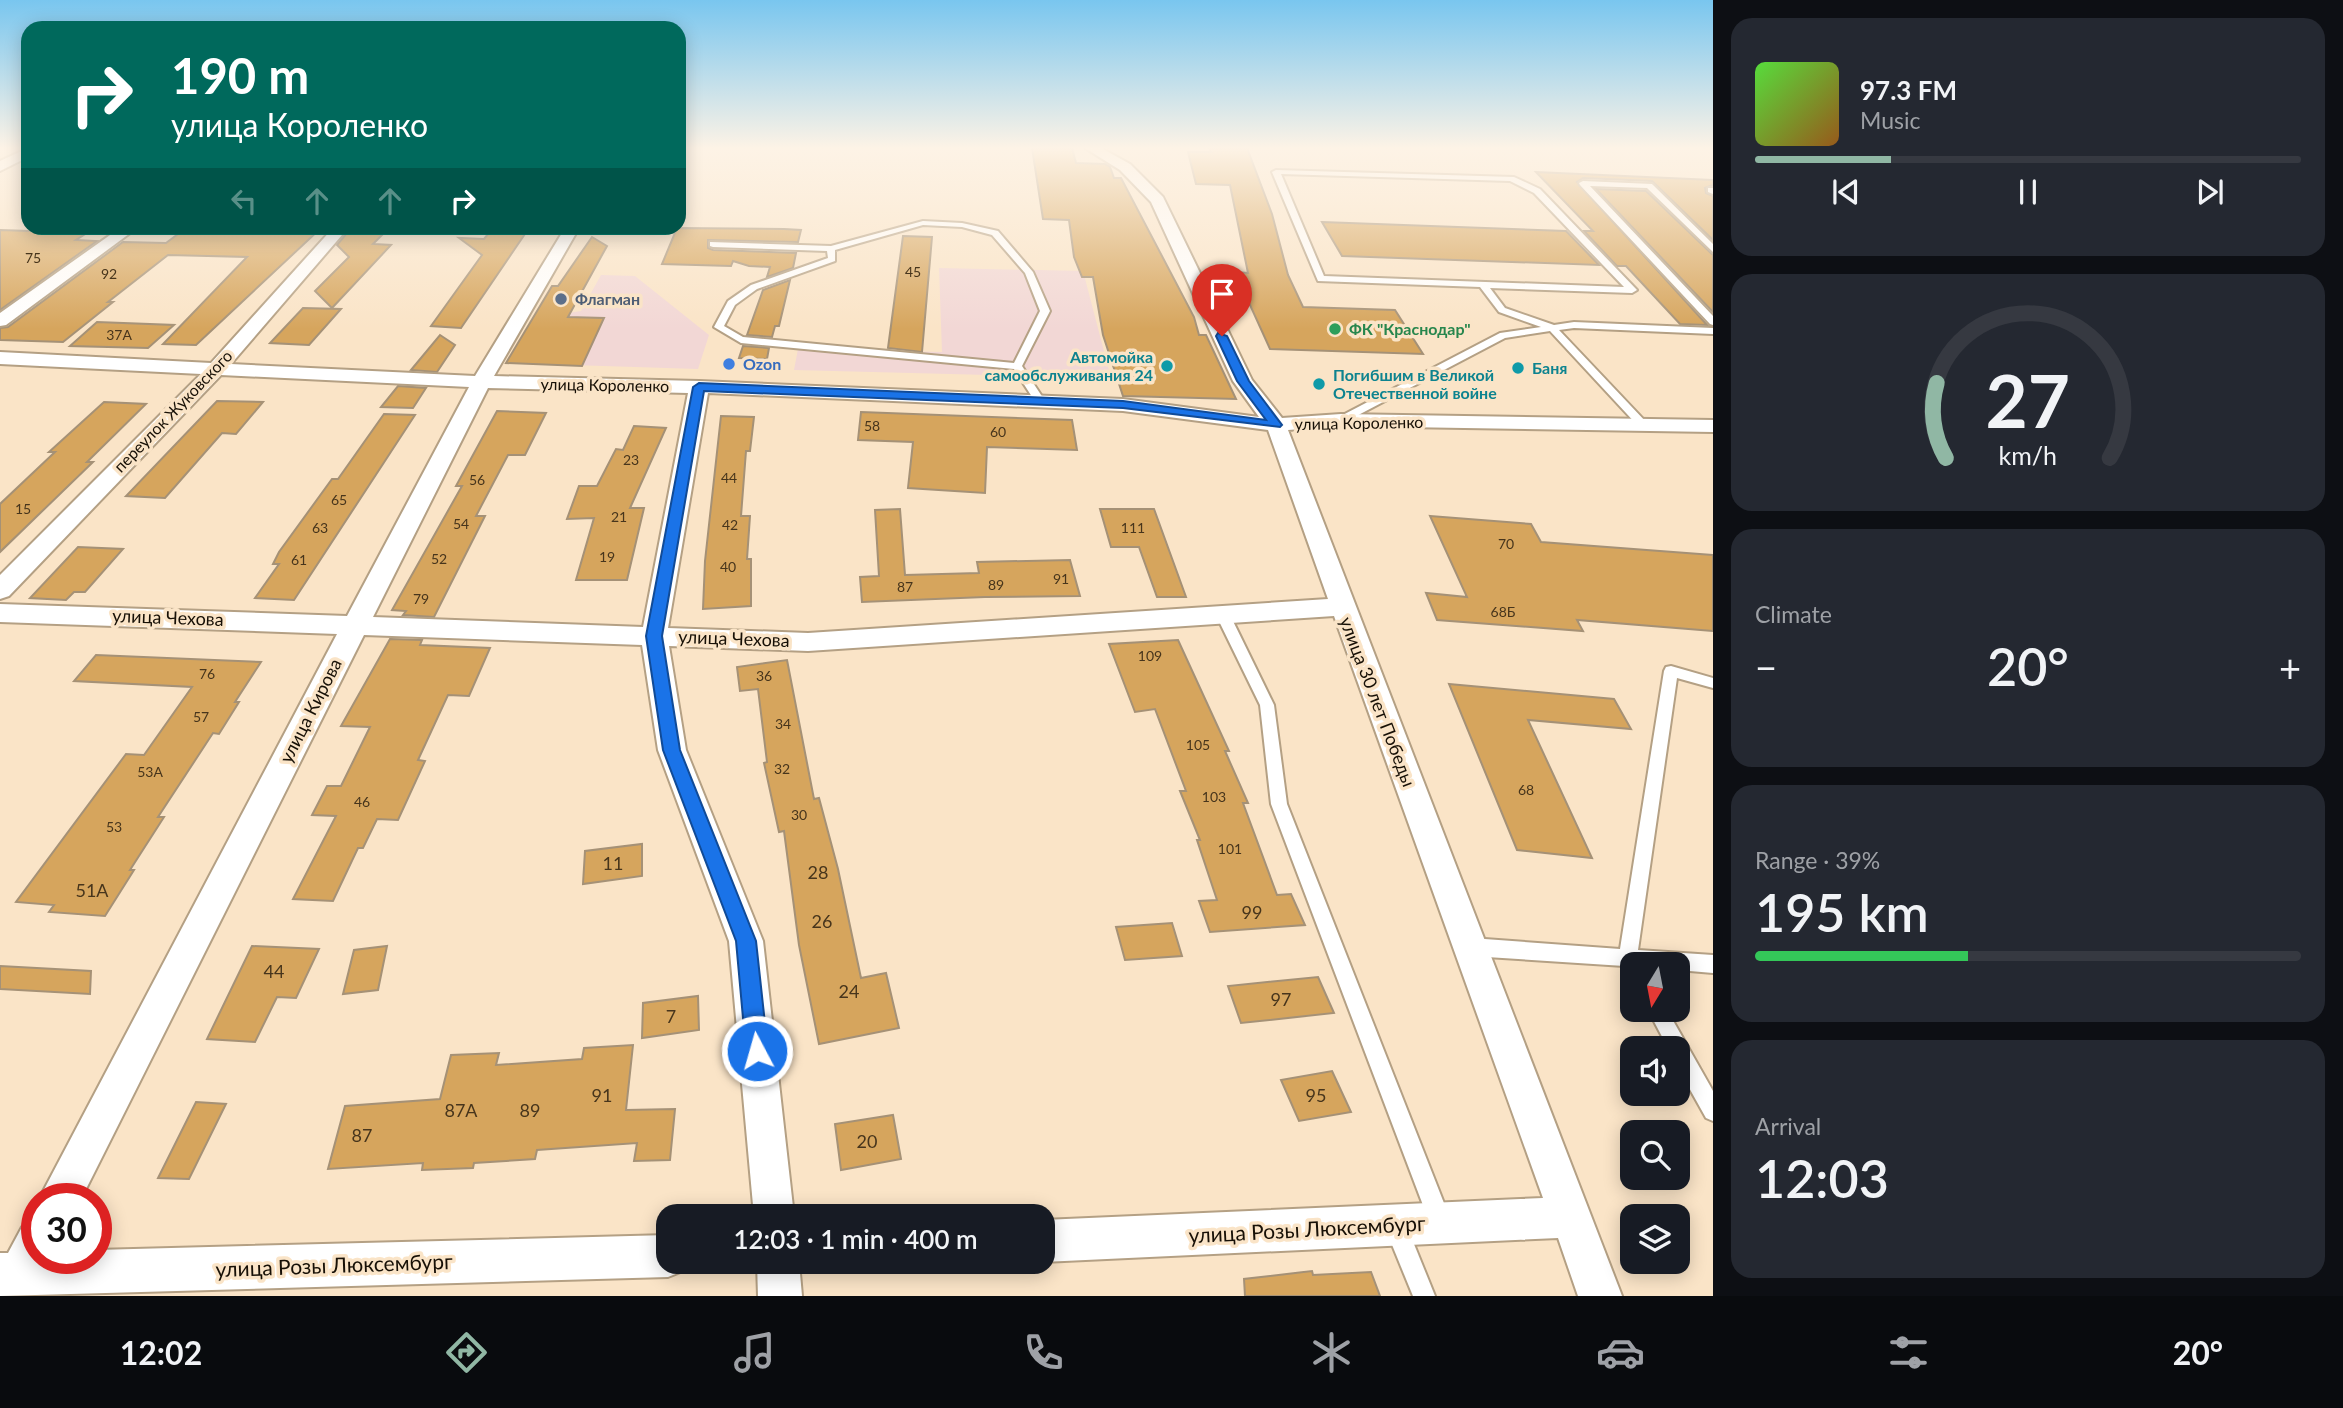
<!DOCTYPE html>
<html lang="en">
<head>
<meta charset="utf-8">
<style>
  :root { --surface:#171b24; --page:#242831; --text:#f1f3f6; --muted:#9ea1a6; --line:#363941; --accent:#90b7a4 }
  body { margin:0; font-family:Lato,sans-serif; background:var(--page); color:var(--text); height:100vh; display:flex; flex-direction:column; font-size:26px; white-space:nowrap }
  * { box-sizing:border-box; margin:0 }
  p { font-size:23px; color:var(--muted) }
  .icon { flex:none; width:38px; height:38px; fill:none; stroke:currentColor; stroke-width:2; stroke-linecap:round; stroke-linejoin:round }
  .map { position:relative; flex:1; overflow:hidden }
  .panel { display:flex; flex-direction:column; gap:18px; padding:18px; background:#0d0f14; width:630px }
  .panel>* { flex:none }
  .banner { position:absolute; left:21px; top:21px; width:665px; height:214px; border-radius:21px; box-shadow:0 4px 18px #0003; background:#00695c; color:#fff; overflow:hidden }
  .needle { width:46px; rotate:190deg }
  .buttons { position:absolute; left:1620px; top:952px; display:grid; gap:14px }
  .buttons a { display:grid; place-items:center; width:70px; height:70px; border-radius:14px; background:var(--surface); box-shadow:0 4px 18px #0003; font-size:35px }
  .speed { position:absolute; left:21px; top:1183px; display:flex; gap:14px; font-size:35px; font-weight:700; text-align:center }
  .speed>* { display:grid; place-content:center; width:91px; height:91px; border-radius:50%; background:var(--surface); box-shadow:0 4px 18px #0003; line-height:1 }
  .speed .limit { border:10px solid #d22; background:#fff; color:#111 }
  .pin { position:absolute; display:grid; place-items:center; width:60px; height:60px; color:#fff; margin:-72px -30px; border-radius:50% 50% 50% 0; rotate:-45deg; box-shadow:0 0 7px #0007 }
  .pin .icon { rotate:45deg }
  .me { position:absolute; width:77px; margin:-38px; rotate:354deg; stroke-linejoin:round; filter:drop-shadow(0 0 5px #0008) }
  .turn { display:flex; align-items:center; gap:24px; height:147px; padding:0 35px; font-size:32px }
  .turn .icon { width:91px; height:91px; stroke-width:2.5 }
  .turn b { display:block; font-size:49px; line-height:60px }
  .lanes { display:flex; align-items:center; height:66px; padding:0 35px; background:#0003; justify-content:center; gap:35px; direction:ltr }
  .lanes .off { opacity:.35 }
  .big { font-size:52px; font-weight:600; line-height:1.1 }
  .panel .widget { flex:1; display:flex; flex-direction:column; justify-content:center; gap:10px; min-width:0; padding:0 24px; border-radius:21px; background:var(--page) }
  .panel .dial { align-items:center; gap:0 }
  .dial svg { height:182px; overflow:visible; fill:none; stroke:var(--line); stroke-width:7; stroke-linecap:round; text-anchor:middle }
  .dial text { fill:var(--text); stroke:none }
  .song { display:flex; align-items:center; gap:21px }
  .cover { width:84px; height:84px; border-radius:10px; background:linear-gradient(135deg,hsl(110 70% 55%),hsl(30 70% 35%)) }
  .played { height:7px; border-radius:4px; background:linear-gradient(90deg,var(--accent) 25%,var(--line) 25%) }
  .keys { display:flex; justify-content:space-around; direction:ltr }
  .heat { display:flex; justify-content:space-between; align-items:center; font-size:38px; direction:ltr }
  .charge { height:10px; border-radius:5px; background:linear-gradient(90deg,#34c759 39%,var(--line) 0) }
  .trip { position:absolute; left:656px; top:1204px; width:399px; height:70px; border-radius:21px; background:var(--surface); box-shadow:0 4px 18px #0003; font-weight:600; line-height:70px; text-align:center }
  .menu { display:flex; height:112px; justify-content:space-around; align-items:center; background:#090b0e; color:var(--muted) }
  .menu .icon { width:49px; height:49px }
  .menu .active { color:var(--accent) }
  .menu b { font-size:32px; color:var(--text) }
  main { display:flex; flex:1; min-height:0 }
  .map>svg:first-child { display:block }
  .commercial { fill:#f2d7d5 }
  .building { fill:#d6a55d; stroke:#a59176; stroke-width:2 }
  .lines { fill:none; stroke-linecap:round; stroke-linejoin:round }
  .service-casing { stroke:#b4a084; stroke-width:4 }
  .minor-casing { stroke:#b4a084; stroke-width:4 }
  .service { fill:#fff; fill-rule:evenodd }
  .minor { fill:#fff; fill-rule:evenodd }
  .route { fill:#1a73e8; stroke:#114b97; stroke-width:2 }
  .service-dot { fill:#5c6f8a; stroke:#fae4c7; stroke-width:2.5 }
  .leisure-dot { fill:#2e9e5b; stroke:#fae4c7; stroke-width:2.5 }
  .shop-dot { fill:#3f7fe0; stroke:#fae4c7; stroke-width:2.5 }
  .culture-dot { fill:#0f9aa8; stroke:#fae4c7; stroke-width:2.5 }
  .labels { text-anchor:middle; stroke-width:7; stroke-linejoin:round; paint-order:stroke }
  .number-label { font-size:14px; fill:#47351c }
  .far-service-label { font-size:16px; font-weight:bold; fill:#4e5e75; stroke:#fae4c7; text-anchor:start }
  .far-leisure-label { font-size:16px; font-weight:bold; fill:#27864d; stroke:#fae4c7; text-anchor:start }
  .far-culture-label { font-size:16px; font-weight:bold; fill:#0d838f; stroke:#fae4c7; text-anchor:start }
  .far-shop-label { font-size:16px; font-weight:bold; fill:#366cbe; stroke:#fae4c7; text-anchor:start }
  .far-street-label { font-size:16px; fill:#171006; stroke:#fae4c7 }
  .street-label { font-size:18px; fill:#171006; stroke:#fae4c7 }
  .near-number-label { font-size:18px; fill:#47351c }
  .near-street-label { font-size:21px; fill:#171006; stroke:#fae4c7 }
</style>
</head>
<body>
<main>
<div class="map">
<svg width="1713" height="1296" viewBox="0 0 1713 1296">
  <rect width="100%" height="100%" fill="#fae4c7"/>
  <!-- commercial -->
  <g class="commercial">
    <polygon points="939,268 1083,271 1111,378 794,370 798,349 942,352"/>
    <polygon points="601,275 635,276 709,335 698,369 506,363 514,349 542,350 562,314 581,311"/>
  </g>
  <!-- building -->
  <g class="building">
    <polygon points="1032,148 1072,148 1076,163 1105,164 1110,167 1114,178 1121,178 1194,317 1199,335 1206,335 1236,399 1123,396 1103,335 1093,277 1082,277 1074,257 1069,220 1043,219"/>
    <polygon points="1209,148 1247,148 1272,214 1288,275 1303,307 1395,310 1423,354 1270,349 1235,272 1248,273 1230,185 1196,184 1188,152 1211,152"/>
    <polygon points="1536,172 1713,180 1713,185 1705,188 1706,193 1713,196 1713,240 1652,181 1583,178 1577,182 1707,325 1680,324 1626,266 1617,266 1584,231 1593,231"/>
    <polygon points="1596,189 1646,191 1713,255 1713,312"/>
    <polygon points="1322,222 1566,231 1599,265 1342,256"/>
    <polygon points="186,228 330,228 325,233 321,228 196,345 163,344 247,257 168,255 108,302 113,302 63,342 0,340 0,328 8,327 123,242 166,243"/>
    <polygon points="351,228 389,228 373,244 391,245 332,308 315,291 349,257 337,245"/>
    <polygon points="493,228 529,228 461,328 431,326 482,255 459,238 484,239"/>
    <polygon points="677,228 784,229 801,230 798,242 708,240 708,248 713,250 796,253 793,268 767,277 770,267 749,266 733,261 731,266 662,264"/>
    <polygon points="0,230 87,233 76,240 97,241 0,310"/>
    <polygon points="903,236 932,237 922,352 888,348"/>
    <polygon points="592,237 607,246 568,317 604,318 582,366 506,363 552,286 558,286"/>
    <polygon points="790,280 779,326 775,326 772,337 747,335 763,290"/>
    <polygon points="303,308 341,309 309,345 270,343"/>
    <polygon points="97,322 174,325 148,348 70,346"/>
    <polygon points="440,335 455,345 437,372 411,370"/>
    <polygon points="743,346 769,348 767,359 739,358"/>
    <polygon points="398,386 426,388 413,408 381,407"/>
    <polygon points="217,401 263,402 236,434 222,433 165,498 126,496"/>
    <polygon points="104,402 146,404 87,462 93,462 0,552 0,504 55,452 49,452"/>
    <polygon points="497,411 546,413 525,455 508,455 476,516 485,516 434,617 403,615 406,611 392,610 462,486 456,486"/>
    <polygon points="861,412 1072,420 1077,450 987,447 985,493 908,488 913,442 858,440"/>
    <polygon points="384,414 415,415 294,600 255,598 279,564 273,564 279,552 332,479 338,479"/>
    <polygon points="721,416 754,417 750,451 746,451 741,516 750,516 747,559 751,559 751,606 703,609 705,561"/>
    <polygon points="634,426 666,428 630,508 644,508 627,580 576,580 594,518 567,519 579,486 597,486 616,449 623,450"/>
    <polygon points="900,509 905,575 979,573 977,562 1070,560 1080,596 985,597 862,602 860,577 879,576 875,510"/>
    <polygon points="1100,509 1154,509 1186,597 1157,597 1139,547 1111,547"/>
    <polygon points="1430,516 1531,524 1541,542 1713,555 1713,631 1577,620 1583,631 1437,620 1426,593 1467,597"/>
    <polygon points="78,547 123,549 85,592 74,592 66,600 30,598"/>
    <polygon points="390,639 422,640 420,645 490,648 469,696 448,695 418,760 425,761 398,820 377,819 363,848 358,848 333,901 293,899 336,816 312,815 327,786 341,786 370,727 341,726"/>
    <polygon points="1178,640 1229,751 1225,751 1248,803 1243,803 1277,895 1291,894 1305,925 1210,932 1199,901 1217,900 1197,840 1200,840 1180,791 1186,791 1155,709 1135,712 1109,644"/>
    <polygon points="96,655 261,662 235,702 239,702 219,734 213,733 158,817 164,817 130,870 134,870 105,916 49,912 54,905 16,902 126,754 144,755 192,687 74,681"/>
    <polygon points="787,660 814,799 819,798 838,869 861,978 886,973 899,1028 819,1044 799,945 784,831 779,832 764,763 767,762 758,689 740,691 737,667"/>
    <polygon points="1449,684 1614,699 1631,729 1528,720 1592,858 1517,850"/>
    <polygon points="642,844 642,876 583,884 585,851"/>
    <polygon points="1172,923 1182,956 1125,960 1116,927"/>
    <polygon points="252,946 319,949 296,998 277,997 255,1042 207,1039"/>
    <polygon points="387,946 378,990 343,994 354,950"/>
    <polygon points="0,966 91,971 90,994 0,989"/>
    <polygon points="1318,977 1334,1013 1241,1023 1228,986"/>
    <polygon points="698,996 699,1030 642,1038 643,1003"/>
    <polygon points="633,1045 626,1110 675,1109 670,1160 634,1161 637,1143 537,1150 535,1159 474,1163 473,1168 422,1170 423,1163 328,1169 345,1106 440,1099 451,1055 499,1053 496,1065 582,1059 584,1048"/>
    <polygon points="1332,1071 1351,1112 1299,1121 1281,1080"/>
    <polygon points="196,1102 226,1104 189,1179 158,1178"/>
    <polygon points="893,1115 901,1159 841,1170 835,1124"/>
    <polygon points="1312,1271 1313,1275 1371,1272 1380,1296 1245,1296 1244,1279"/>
  </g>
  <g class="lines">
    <defs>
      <g id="service">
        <path d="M1276 170 1514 177 1540 189 1637 290 1632 293 1490 288 1505 308 1554 325 1574 322 1713 328V334L1574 328 1559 330 1647 423 1648 425 1643 428 1639 427 1550 331 1505 338 1345 422H1337V418L1500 333 1541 327 1499 312 1480 287 1318 281 1272 172ZM1281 174 1510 181 1534 193 1624 287 1324 276Z"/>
        <polygon points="1583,181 1652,184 1713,244 1713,252 1647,188 1590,186 1713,316 1713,325 1710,324 1580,185 1579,183"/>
        <polygon points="1708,188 1713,188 1713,194 1708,192"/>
        <path d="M923 221 962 223 998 231 1033 272 1050 311 1022 366 1045 401 1044 403H1036L1014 369 741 343 714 327 728 301 751 285 828 258 827 251 713 247 710 246V242L831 246ZM923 225 962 227 992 235 1025 273 1040 311 1014 363 743 337 724 326 735 305 757 289 835 261V250Z"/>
        <polygon points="1223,610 1230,615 1274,705 1287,804 1451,1221 1448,1229 1440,1232 1432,1229 1429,1221 1271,804 1260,705 1216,615"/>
        <polygon points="1671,666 1713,678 1713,688 1677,678 1638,950 1713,955 1713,973 1678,970 1678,964 1633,964 1633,974 1627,971 1624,966 1471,956 1465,953 1462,947 1465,941 1471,938 1620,949 1664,671 1666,667"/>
        <polygon points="1648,1010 1667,1010 1713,1091 1713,1121 1706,1118 1678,1068 1678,1048 1668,1048"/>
        <polygon points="1397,1219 1405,1222 1435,1296 1413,1296 1386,1230 1389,1222"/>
      </g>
      <g id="minor">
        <polygon points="28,148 28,157 0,171 0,161"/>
        <path d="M1085 148H1101L1130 164 1163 197 1252 380 1282 418 1341 414 1713 420V432L1341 426 1288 430 1622 1296H1578L1558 1238 1043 1262V1220L1543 1198 1334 616 808 651 669 646 686 750 763 941 794 1216H754L729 941 658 750 642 645 364 635 81 1199H39L337 634 0 622V604L347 616 469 387 221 375 9 596 0 599V575L201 374 0 364V352L211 363 333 228H348L231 364 475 376 565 228H579L494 376 699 381 1123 399 1259 417 1233 381 1151 202 1120 170ZM488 388 688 393 643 627 373 617ZM708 393 1123 411 1268 430 1328 599 808 633 668 628Z"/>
        <polygon points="120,228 137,228 6,325 0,326 0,313"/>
        <polygon points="37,1221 37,1258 96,1258 96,1250 668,1235 668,1262 687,1262 683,1271 668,1277 0,1296 0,1253 8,1253 22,1227"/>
        <polygon points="757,1262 799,1262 802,1296 758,1296"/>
      </g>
    </defs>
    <!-- service casing -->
    <use href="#service" class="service-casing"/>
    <!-- minor casing -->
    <use href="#minor" class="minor-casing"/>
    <!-- service -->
    <use href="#service" class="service"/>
    <!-- minor -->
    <use href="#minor" class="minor"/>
  </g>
  <!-- sky -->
  <linearGradient id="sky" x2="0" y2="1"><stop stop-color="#79c6ef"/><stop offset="0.45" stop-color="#fdf3e6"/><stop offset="1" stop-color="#fdf3e6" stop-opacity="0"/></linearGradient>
  <rect width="1713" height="329" fill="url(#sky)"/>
  <!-- route -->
  <polygon class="route" points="1218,333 1227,336 1249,381 1282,425 1280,427 1123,408 704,391 662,636 680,750 756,941 768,1051 765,1059 757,1062 749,1059 746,1051 736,941 663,750 646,636 693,387 699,383 1123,401 1266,420 1237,381 1216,336"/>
  <!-- markers -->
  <circle class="service-dot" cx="561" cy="299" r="7"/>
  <circle class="leisure-dot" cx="1335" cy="329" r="7"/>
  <circle class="shop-dot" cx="729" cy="364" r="7"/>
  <g class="culture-dot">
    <circle cx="1167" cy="366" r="7"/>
    <circle cx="1518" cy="368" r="7"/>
    <circle cx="1319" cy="384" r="7"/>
  </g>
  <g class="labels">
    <!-- number labels -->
    <g class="number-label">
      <text x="33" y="263">75</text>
      <text x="913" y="277">45</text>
      <text x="109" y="279">92</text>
      <text x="119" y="340">37А</text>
      <text x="872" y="431">58</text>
      <text x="998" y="437">60</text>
      <text x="631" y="465">23</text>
      <text x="729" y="483">44</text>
      <text x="477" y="485">56</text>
      <text x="339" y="505">65</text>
      <text x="23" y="514">15</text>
      <text x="619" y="522">21</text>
      <text x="461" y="529">54</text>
      <text x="730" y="530">42</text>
      <text x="320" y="533">63</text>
      <text x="1133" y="533">111</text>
      <text x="1506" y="549">70</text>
      <text x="607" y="562">19</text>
      <text x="439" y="564">52</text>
      <text x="299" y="565">61</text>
      <text x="728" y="572">40</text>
      <text x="1061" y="584">91</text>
      <text x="996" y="590">89</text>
      <text x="905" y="592">87</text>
      <text x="421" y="604">79</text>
      <text x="1503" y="617">68Б</text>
      <text x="1150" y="661">109</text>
      <text x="207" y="679">76</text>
      <text x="764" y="681">36</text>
      <text x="201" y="722">57</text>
      <text x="783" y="729">34</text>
      <text x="1198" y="750">105</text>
      <text x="782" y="774">32</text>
      <text x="150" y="777">53А</text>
      <text x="1526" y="795">68</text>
      <text x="1214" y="802">103</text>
      <text x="362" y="807">46</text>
      <text x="799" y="820">30</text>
      <text x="114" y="832">53</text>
      <text x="1230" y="854">101</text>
    </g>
    <!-- far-service labels -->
    <g class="far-service-label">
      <text x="575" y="305">Флагман</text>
    </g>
    <!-- far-leisure labels -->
    <g class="far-leisure-label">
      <text x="1349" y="335">ФК "Краснодар"</text>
    </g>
    <!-- far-culture labels -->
    <g class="far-culture-label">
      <text x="1153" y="363" text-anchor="end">Автомойка<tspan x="1153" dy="18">самообслуживания 24</tspan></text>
      <text x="1532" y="374">Баня</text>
      <text x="1333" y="381">Погибшим в Великой<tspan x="1333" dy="18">Отечественной войне</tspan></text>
    </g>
    <!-- far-shop labels -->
    <g class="far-shop-label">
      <text x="743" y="370">Ozon</text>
    </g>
    <!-- far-street labels -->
    <g class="far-street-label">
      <text transform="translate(605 385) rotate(1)" y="6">улица Короленко</text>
      <text transform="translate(173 411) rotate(-46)" y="6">переулок Жуковского</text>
      <text transform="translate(1359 423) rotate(-1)" y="6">улица Короленко</text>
    </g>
    <!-- street labels -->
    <g class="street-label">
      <text transform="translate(168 618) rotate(2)" y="6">улица Чехова</text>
      <text transform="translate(734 639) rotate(2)" y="6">улица Чехова</text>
      <text transform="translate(1377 702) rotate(69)" y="6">улица 30 лет Победы</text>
      <text transform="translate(311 711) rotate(-63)" y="6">улица Кирова</text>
    </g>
    <!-- near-number labels -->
    <g class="near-number-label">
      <text x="613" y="870">11</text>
      <text x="818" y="879">28</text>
      <text x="92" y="897">51А</text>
      <text x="1252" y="919">99</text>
      <text x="822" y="928">26</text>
      <text x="274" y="978">44</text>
      <text x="849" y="998">24</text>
      <text x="1281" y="1006">97</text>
      <text x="671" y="1023">7</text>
      <text x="602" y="1102">91</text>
      <text x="1316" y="1102">95</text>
      <text x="461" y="1117">87А</text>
      <text x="530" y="1117">89</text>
      <text x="362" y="1142">87</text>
      <text x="867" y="1148">20</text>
    </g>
    <!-- near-street labels -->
    <g class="near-street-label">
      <text transform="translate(1307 1230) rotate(-3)" y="7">улица Розы Люксембург</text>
      <text transform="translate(334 1266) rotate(-2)" y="7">улица Розы Люксембург</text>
    </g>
  </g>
</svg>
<div class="buttons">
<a><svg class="needle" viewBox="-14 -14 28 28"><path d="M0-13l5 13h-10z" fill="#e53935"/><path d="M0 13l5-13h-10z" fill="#9ea1a6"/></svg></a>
<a><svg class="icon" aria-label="sound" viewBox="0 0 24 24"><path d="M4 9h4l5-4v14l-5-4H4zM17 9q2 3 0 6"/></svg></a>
<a><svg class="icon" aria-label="search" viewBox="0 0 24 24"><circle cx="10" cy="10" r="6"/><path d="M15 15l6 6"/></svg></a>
<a><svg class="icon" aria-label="layers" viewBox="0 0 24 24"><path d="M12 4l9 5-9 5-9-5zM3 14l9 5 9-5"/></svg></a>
</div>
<div class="speed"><div class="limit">30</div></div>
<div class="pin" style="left:1222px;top:336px;background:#d93025"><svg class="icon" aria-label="arrive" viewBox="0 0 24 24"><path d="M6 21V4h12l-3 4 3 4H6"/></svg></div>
<svg class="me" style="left:757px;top:1051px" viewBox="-20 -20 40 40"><circle r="17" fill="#1a73e8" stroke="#fff" stroke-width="3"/><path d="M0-11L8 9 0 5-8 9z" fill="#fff"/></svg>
<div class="trip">12:03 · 1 min · 400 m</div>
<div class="banner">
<div class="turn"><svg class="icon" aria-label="right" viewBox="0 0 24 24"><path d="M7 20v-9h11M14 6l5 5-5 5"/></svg><div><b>190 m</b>улица Короленко</div></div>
<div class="lanes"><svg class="icon off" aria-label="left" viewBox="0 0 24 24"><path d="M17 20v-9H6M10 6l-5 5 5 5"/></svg><svg class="icon off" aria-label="ahead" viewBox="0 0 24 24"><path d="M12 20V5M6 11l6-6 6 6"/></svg><svg class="icon off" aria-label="ahead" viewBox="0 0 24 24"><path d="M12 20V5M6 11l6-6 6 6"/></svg><svg class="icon" aria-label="right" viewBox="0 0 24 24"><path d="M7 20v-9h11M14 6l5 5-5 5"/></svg></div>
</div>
</div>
<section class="panel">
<div class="widget">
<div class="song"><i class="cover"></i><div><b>97.3 FM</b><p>Music</p></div></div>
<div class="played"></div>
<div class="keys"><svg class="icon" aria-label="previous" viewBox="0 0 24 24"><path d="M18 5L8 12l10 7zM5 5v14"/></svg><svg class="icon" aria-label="pause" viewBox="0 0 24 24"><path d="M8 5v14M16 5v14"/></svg><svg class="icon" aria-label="next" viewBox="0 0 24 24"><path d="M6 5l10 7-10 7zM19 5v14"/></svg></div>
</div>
<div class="widget dial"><svg viewBox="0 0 100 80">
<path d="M14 69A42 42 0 1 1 86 69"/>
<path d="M14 69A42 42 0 0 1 10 36" stroke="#90b7a4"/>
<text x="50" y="56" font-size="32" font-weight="700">27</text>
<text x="50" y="72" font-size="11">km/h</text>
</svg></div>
<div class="widget"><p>Climate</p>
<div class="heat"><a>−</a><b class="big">20°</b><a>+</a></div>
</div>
<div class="widget"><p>Range · 39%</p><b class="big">195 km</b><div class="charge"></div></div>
<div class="widget"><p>Arrival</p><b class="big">12:03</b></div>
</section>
</main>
<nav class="menu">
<b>12:02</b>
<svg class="icon active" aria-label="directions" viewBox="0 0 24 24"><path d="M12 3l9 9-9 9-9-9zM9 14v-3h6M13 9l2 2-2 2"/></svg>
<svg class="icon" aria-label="music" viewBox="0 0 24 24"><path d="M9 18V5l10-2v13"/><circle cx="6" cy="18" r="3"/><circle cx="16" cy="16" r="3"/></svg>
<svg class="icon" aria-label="phone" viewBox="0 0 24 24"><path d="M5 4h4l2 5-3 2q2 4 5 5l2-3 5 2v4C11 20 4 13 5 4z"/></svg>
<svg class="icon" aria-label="climate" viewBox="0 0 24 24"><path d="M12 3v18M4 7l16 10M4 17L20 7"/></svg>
<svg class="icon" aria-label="car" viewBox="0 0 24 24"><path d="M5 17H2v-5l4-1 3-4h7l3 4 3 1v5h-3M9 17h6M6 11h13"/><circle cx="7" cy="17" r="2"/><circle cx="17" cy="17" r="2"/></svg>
<svg class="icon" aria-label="filters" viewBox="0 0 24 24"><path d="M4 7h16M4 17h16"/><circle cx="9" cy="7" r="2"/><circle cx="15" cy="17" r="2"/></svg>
<b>20°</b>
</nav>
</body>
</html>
